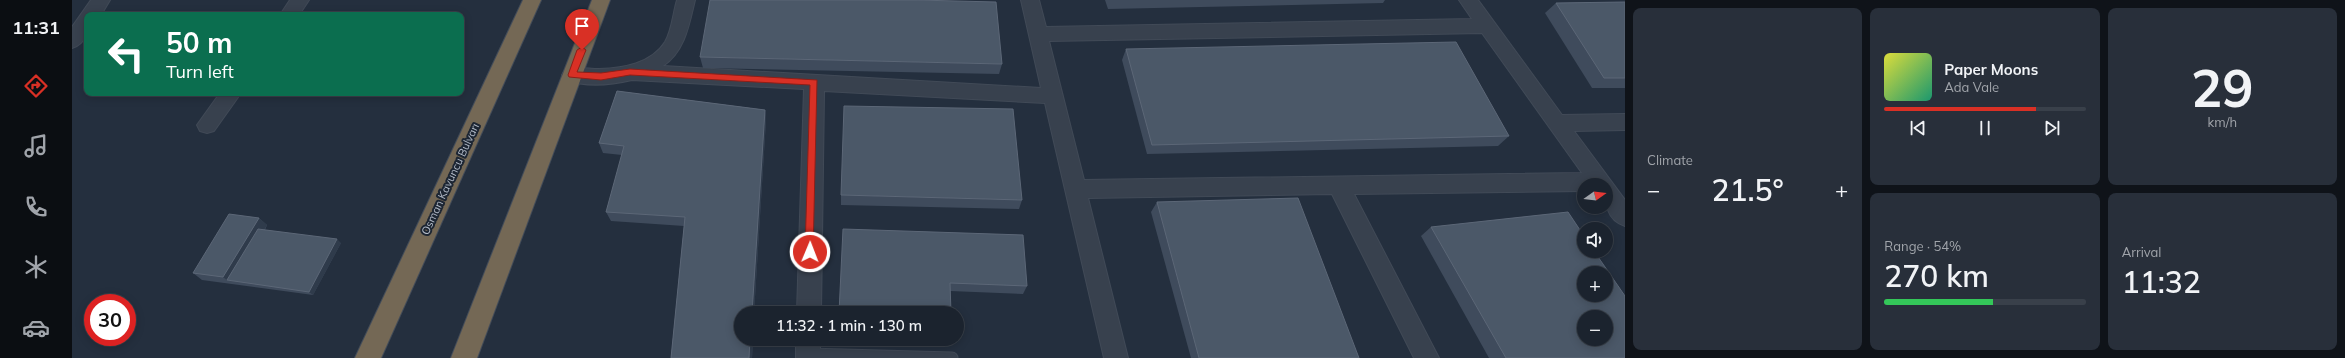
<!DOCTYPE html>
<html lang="en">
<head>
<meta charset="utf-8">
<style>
  :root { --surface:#1b232e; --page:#282f3a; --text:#f1f3f6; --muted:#a0a4aa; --line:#39404a; --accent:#d93025 }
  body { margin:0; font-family:Mulish,sans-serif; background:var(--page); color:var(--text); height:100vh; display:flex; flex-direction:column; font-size:15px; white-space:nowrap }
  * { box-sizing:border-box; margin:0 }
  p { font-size:13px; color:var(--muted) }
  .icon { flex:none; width:22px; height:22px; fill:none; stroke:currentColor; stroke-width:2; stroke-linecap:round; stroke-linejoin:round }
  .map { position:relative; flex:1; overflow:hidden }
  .side { display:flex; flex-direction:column; gap:8px; padding:8px; background:#0f1319; width:720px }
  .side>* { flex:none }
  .hud { position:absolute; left:12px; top:12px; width:380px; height:84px; border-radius:8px; box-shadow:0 2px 10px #0003,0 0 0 1px var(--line); background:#0b6e4f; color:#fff; overflow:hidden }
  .needle { width:26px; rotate:76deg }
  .controls { position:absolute; left:1505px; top:178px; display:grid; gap:8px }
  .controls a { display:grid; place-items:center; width:36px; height:36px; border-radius:50%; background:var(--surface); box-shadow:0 2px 10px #0003,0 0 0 1px var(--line); font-size:20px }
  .speed { position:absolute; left:12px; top:294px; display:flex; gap:8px; font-size:20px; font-weight:700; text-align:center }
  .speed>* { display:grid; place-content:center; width:52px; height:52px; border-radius:50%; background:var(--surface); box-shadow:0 2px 10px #0003,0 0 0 1px var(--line); line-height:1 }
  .speed .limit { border:6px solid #d22; background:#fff; color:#111 }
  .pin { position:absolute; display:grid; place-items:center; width:34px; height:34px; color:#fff; margin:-41px -17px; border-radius:50% 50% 50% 0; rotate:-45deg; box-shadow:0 0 4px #0007 }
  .pin .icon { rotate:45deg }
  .me { position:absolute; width:44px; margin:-22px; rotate:1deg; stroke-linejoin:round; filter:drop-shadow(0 0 3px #0008) }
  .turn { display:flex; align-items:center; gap:14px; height:84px; padding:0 16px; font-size:18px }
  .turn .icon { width:52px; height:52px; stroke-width:2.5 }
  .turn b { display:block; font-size:28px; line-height:34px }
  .big { font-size:30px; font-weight:600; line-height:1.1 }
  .side .tile { flex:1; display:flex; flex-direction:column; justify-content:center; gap:6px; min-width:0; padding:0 14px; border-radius:8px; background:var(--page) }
  .side .dial { align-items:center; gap:0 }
  .dial b { font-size:52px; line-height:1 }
  .song { display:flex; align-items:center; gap:12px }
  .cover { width:48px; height:48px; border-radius:6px; background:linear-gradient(135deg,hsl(60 70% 55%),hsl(160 70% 35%)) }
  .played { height:4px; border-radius:2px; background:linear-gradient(90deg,var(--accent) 75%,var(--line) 75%) }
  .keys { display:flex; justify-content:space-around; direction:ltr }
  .heat { display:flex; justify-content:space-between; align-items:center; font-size:22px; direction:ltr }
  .charge { height:6px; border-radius:3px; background:linear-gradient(90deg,#34c759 54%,var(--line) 0) }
  .side .tiles { flex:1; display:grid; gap:8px; grid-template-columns:repeat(3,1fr) }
  .tile:first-child { grid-row:span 2 }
  .trip { position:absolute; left:662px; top:306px; width:230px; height:40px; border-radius:20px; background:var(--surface); box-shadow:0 2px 10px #0003,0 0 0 1px var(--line); font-weight:600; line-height:40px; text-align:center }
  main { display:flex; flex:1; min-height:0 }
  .tab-bar { display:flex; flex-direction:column; width:72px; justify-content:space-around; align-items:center; background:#0b0e12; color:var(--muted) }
  .tab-bar .icon { width:28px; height:28px }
  .tab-bar .current { color:var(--accent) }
  .tab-bar b { font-size:18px; color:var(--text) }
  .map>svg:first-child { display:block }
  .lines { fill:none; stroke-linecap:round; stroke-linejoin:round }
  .lane-casing { stroke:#414a57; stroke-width:13 }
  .street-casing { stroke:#414a57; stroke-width:2 }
  .highway-casing { stroke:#434c59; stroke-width:2 }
  .lane { stroke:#38414e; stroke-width:11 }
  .street { fill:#38414e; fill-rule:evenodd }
  .highway { fill:#746855; fill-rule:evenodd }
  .wall { fill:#3f4b5c }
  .shaded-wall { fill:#2f3b4b }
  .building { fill:#4b5868; stroke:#5c6777; fill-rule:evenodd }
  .route { fill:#d93025; stroke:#8d1f18 }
  .labels { text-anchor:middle; stroke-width:4; stroke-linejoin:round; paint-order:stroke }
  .street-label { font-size:11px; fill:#b4bcc9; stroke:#1d2633 }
</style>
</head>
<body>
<main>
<nav class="tab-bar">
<b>11:31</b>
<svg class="icon current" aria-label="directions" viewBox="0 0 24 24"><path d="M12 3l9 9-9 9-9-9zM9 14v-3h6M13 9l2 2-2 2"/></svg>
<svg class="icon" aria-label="music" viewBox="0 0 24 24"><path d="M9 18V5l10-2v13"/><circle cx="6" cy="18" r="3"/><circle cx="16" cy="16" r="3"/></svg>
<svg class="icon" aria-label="phone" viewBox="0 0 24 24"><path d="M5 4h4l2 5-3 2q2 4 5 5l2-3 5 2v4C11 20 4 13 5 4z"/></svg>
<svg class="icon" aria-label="climate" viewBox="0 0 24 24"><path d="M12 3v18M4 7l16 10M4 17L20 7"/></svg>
<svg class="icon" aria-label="car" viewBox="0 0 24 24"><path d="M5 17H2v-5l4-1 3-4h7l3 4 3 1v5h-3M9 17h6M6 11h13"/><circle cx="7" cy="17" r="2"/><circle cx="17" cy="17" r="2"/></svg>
</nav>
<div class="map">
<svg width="1553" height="358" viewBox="0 0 1553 358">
  <rect width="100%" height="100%" fill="#242f3e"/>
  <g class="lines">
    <defs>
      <polyline id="lane" points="736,354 880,358"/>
      <g id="street">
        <path d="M19 0H38L29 15H15C15 29 16 43 0 48V27Z"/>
        <polygon points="218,0 237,0 227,15 208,15"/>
        <path d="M605 0H623C617 25 613 51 591 66L969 88 949 0H967L974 27 1400 19 1387 0H1406L1490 115 1553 114V130L1502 131 1553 200V226C1533 219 1534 203 1534 185H1512V191L1282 194 1367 358H1342L1260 194 1016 198 1056 358H1032L973 103 752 91 749 313H725L732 89 560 80C539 85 514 87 493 80L490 75 493 70C504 66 516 69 527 69 551 68 579 64 593 42 600 30 601 13 605 0ZM1410 33 1510 173 1012 180 977 41Z"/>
        <polygon points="148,93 169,93 142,131 135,133 128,131 125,125"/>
        <rect x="724" y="339" width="24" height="19"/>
      </g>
      <g id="highway">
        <polygon points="451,0 469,0 309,358 283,358"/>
        <polygon points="520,0 538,0 405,358 379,358"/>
      </g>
    </defs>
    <!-- lane casing -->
    <use href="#lane" class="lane-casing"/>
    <!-- street casing -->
    <use href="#street" class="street-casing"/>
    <!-- highway casing -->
    <use href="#highway" class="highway-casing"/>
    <!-- lane -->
    <use href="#lane" class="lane"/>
    <!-- street -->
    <use href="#street" class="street"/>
    <!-- highway -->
    <use href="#highway" class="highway"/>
  </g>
  <!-- wall -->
  <g class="wall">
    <polygon points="1033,0 1313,0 1311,3 1036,9"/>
    <polygon points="1553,2 1553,88 1520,88 1473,13 1484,3"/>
    <polygon points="1054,49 1437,136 1426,146 1075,154 1050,60"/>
    <polygon points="628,57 930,64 927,74 631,68"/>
    <polygon points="545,91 693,110 694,120 682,313 669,313 669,339 681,339 680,358 599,358 612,226 539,221 534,212 550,155 531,153 527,143"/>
    <polygon points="769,195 950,200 947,209 769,205"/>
    <polygon points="1085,202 1287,358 1119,358 1079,212"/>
    <polygon points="187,218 195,225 193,230 269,243 241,295 130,280 121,273"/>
    <polygon points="1359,227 1553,358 1417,358 1349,236"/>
    <polygon points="771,229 955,286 951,294 878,291"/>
    <polygon points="795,339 878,339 877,342"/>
  </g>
  <!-- shaded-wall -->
  <g class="shaded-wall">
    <polygon points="693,110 694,120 682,313 680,313"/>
    <polygon points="187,218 195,225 162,281 155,280 151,277"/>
    <polygon points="265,239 269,243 241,295 237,292"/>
    <polygon points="678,339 681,339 680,358 677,358"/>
  </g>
  <!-- building -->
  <g class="building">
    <polygon points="638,0 845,0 924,2 930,64 628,57"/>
    <polygon points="1553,2 1553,78 1532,78 1484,3"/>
    <polygon points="1384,42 1437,136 1080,145 1054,49"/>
    <polygon points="545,91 693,110 680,313 669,313 669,339 678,339 677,358 599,358 613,217 534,212 552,146 527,143"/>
    <polygon points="772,106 941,109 950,200 769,195"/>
    <polygon points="1226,198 1287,358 1127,358 1085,202"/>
    <path d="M1496 212 1512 236V251H1522L1553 296V358H1434L1359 227ZM1512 273H1534V295H1512ZM1512 317H1534V339H1512Z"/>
    <polygon points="157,214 187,218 151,277 121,273"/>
    <polygon points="186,229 265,239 237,292 155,280"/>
    <polygon points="771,229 951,235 955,286 878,283 879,313 767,313"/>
  </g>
  <!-- route -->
  <polygon class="route" points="510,47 514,50 505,72 529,73 558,69 745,80 741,255 735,255 733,252 738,85 558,75 529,80 497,77 496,75 505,50"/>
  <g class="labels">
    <!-- street labels -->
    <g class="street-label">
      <text transform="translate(378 179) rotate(-65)" y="4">Osman Kavuncu Bulvarı</text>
    </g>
  </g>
</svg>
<div class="controls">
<a><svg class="needle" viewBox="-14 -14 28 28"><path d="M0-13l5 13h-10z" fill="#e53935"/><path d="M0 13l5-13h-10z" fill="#a0a4aa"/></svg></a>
<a><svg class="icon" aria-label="sound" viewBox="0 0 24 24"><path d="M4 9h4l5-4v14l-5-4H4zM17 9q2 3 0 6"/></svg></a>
<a>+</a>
<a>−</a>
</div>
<div class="speed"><div class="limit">30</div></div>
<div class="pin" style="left:510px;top:50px;background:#d93025"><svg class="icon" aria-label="arrive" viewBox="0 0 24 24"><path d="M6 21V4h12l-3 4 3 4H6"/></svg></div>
<svg class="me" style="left:738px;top:252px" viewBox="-20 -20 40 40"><circle r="17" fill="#d93025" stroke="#fff" stroke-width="3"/><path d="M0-11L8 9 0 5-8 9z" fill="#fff"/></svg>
<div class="trip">11:32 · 1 min · 130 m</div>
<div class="hud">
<div class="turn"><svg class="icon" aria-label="left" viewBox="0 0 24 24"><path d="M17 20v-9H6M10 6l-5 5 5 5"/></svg><div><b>50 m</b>Turn left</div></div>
</div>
</div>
<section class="side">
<div class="tiles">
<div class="tile"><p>Climate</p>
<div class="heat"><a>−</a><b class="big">21.5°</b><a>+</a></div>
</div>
<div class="tile">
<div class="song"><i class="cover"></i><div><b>Paper Moons</b><p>Ada Vale</p></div></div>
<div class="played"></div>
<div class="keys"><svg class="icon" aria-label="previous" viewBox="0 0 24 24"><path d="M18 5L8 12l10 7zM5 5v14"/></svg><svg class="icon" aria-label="pause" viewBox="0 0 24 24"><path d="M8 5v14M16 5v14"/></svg><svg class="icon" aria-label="next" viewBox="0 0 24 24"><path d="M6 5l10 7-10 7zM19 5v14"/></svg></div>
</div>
<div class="tile dial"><b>29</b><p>km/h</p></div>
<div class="tile"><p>Range · 54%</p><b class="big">270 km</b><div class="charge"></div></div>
<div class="tile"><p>Arrival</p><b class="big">11:32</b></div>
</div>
</section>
</main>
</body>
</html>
